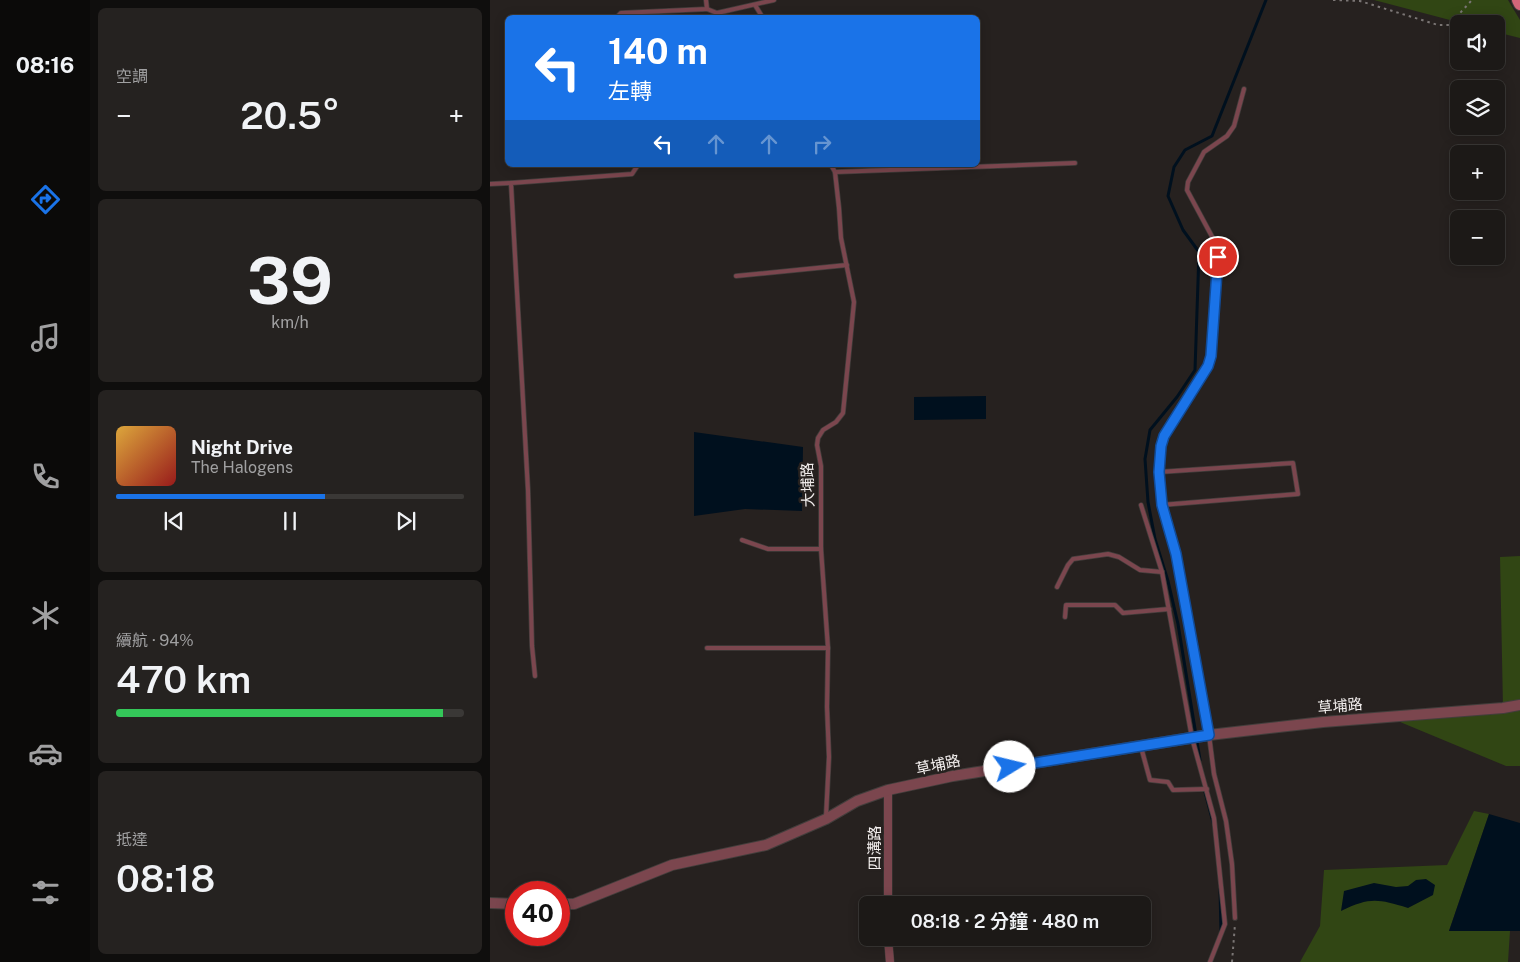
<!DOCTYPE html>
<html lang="zh-TW">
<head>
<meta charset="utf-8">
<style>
  :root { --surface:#1c1917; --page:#252220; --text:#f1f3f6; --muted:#a0a0a1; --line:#3a3836; --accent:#1a73e8 }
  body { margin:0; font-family:"Public Sans","Noto Sans TC",sans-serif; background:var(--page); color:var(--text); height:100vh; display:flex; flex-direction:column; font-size:19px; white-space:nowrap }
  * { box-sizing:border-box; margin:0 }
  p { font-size:16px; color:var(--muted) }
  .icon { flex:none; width:28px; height:28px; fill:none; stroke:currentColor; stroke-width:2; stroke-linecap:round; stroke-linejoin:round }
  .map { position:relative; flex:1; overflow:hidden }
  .side { display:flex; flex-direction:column; gap:8px; padding:8px; background:#0f0e0d; width:400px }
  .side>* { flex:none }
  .banner { position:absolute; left:15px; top:15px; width:475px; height:152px; border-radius:8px; box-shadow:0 2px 12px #0003,0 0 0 1px var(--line); background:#1a73e8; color:#fff; overflow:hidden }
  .tools { position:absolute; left:960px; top:15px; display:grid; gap:10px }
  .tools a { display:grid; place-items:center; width:55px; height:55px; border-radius:8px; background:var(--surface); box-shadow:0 2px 12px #0003,0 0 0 1px var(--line); font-size:25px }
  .speed { position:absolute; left:15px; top:881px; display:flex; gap:10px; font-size:25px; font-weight:700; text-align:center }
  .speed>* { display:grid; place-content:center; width:65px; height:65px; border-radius:50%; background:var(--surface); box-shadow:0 2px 12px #0003,0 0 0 1px var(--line); line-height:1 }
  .speed .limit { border:8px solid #d22; background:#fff; color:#111 }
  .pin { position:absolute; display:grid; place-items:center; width:42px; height:42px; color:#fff; margin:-21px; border:2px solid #fff; border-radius:50%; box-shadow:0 1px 5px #0007 }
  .me { position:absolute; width:55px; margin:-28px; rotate:81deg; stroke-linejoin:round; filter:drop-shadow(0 0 4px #0008) }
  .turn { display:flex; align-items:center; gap:18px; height:105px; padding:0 20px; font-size:22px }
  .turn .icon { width:65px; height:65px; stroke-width:2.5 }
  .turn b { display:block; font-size:35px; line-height:42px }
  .lanes { display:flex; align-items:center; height:48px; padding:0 20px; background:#0003; justify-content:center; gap:25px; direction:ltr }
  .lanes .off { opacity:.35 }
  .big { font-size:38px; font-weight:600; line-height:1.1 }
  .side .widget { flex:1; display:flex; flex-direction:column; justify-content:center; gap:8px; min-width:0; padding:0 18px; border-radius:8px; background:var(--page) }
  .side .dial { align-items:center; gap:0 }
  .dial b { font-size:65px; line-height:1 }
  .song { display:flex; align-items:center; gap:15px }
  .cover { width:60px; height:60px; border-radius:8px; background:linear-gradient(135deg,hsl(40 70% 55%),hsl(0 70% 35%)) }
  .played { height:5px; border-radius:2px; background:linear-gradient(90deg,var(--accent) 60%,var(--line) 60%) }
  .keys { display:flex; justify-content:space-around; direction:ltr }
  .heat { display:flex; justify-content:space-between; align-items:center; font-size:28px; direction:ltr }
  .charge { height:8px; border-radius:4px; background:linear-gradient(90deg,#34c759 94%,var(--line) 0) }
  .trip { position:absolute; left:369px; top:896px; width:292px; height:50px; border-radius:8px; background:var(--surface); box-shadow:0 2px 12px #0003,0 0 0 1px var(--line); font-weight:600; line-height:50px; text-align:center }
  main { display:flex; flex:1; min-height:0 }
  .tabs { display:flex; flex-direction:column; width:90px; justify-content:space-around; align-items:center; background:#0b0a09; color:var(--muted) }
  .tabs .icon { width:35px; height:35px }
  .tabs .active { color:var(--accent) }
  .tabs b { font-size:22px; color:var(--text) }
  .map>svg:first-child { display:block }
  .green { fill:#314614 }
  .water { fill:#00101e }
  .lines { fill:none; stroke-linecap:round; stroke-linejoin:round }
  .stream { stroke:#00101e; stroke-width:3 }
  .service-casing { stroke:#433e3c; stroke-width:5.5 }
  .minor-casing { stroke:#433e3c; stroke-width:9 }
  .tertiary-casing { stroke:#433e3c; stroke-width:12 }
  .primary-casing { stroke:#433e3c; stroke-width:14 }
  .path { stroke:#7b7675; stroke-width:2; stroke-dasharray:2.5 4; stroke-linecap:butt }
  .service { stroke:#7b464e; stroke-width:4 }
  .minor { stroke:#7b464e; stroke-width:8 }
  .tertiary { stroke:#7b464e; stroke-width:10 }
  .primary { stroke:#d26679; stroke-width:12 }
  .route-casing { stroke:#114b97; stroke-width:12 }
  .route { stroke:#1a73e8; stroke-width:9 }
  .labels { text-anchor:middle; stroke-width:5; stroke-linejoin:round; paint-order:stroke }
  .street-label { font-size:15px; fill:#f3efee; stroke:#26211f }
</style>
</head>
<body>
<main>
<nav class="tabs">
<b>08:16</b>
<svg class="icon active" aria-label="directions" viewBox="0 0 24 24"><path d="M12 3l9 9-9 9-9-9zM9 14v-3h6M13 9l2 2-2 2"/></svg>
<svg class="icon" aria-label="music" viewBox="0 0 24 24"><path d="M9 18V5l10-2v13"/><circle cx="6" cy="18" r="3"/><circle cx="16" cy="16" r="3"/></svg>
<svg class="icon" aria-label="phone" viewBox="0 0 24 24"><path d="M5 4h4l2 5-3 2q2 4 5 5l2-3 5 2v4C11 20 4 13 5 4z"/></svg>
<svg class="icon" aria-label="climate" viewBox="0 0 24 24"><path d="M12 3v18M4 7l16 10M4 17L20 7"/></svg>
<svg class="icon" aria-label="car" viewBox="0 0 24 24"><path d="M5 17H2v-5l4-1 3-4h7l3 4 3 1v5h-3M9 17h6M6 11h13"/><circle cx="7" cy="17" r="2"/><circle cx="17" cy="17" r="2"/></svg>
<svg class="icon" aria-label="filters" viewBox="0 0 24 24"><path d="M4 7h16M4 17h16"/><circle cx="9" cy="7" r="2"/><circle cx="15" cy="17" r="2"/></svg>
</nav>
<section class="side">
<div class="widget"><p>空調</p>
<div class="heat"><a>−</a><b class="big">20.5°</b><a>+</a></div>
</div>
<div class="widget dial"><b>39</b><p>km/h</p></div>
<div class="widget">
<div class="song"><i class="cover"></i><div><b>Night Drive</b><p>The Halogens</p></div></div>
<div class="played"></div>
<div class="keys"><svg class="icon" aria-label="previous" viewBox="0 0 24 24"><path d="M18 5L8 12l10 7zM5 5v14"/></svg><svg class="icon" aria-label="pause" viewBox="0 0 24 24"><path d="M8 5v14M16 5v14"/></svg><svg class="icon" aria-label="next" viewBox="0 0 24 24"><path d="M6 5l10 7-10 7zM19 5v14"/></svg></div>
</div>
<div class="widget"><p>續航 · 94%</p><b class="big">470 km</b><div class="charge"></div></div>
<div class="widget"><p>抵達</p><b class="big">08:18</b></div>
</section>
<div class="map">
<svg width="1030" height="962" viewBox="0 0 1030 962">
  <rect width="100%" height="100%" fill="#26211f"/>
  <!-- green -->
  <g class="green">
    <polygon points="884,0 1018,0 1030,20 1030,38 1006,32 1006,24 975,24"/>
    <polygon points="1030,556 1030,766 1016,766 898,717 1013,708 1010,557"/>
    <polygon points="984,811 999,814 959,931 1020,931 1018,962 810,962 830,926 834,870 957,865"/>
  </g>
  <!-- water -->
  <g class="water">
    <polygon points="496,396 496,419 424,420 424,397"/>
    <polygon points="204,432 313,447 312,511 255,509 204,516"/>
    <polygon points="999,814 1030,823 1030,931 959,931"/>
    <path d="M936 879 945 885 943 895 918 908C888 899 880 897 851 911L854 891 884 883 906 887 918 886 926 880Z"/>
  </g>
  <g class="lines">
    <!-- stream -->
    <g class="stream">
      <polyline points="710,760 688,624 678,581 665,539 658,502 655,459 660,430 687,397 705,370 709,252 693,230 678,196 684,167 695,150 722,136 776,0"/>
      <polyline points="714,788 724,826"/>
      <polyline points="730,889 731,932"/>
    </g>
    <defs>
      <g id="service">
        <polyline points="265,5 273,18"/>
        <polyline points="217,9 227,13 284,0"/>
        <polyline points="126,18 131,13 217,9 216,0"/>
        <polyline points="345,172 585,163"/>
        <polyline points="0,184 21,183"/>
        <polyline points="246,276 357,265"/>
        <polyline points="669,472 803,463 808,494 671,505"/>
        <polyline points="651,505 672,572 702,738 724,818 735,924 720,962"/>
        <polyline points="252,540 278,549 331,549"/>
        <polyline points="567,587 578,565 583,559 618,554 629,557 650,570 672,572"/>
        <polyline points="575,617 576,605 625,605 633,613 679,609"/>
        <polyline points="217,648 338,648"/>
        <polyline points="45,676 42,646 38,490 21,183 142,174 148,165"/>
        <polyline points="651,747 660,780 678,782 683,790 717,789"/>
        <polyline points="336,817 339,757 337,707 338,648 331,549 331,466 327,445 328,438 333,430 346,422 353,413 364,302 351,238 349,208 345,172 341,165"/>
        <path d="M745 918 742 864 736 821 724 774 719 735 686 554 671 505 669 472 671 446 674 436C689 413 714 381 721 356L728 257 726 244 697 190 698 182 714 152 737 136 744 126 754 89"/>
      </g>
      <g id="minor">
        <polyline points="398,905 398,790"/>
        <polyline points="398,938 400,962"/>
      </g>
      <g id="tertiary">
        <polyline points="0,903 26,904"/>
        <polyline points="69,904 84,904 182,865 276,845 336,819 367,801 398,790 463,776 719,735 833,722 1013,708 1030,705"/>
      </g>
      <polyline id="primary" points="1028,0 1030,4"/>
    </defs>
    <!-- service casing -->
    <use href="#service" class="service-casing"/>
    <!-- minor casing -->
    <use href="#minor" class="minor-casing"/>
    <!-- tertiary casing -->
    <use href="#tertiary" class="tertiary-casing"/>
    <!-- primary casing -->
    <use href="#primary" class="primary-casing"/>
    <!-- path -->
    <g class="path">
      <polyline points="843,0 870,1 948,25 959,25 982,0"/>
      <polyline points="742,962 745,924"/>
    </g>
    <!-- service -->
    <use href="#service" class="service"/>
    <!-- minor -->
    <use href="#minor" class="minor"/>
    <!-- tertiary -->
    <use href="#tertiary" class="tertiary"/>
    <!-- primary -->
    <use href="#primary" class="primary"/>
  </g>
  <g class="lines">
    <defs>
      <polyline id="route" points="520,767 719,735 686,554 672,505 669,472 671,446 674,436 718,366 721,356 728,257"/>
    </defs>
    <!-- route casing -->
    <use href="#route" class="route-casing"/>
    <!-- route -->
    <use href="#route" class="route"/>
  </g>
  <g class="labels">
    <!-- street labels -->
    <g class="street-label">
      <text transform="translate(318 485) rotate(-92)" y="5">大埔路</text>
      <text transform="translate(850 706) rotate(-5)" y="5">草埔路</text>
      <text transform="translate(448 765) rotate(-12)" y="5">草埔路</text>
      <text transform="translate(385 848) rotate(-90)" y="5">四溝路</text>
    </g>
  </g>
</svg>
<div class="tools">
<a><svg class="icon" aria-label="sound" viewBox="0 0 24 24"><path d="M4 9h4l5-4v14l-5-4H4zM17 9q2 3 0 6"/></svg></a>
<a><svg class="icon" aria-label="layers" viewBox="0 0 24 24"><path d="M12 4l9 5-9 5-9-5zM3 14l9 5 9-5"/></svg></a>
<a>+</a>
<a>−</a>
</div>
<div class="speed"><div class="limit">40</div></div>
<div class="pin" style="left:728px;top:257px;background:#d93025"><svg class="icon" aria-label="arrive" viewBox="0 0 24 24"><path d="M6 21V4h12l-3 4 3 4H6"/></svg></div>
<svg class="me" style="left:520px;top:767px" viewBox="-20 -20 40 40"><circle r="19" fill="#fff"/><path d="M0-13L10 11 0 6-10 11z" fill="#1a73e8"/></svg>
<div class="trip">08:18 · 2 分鐘 · 480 m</div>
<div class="banner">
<div class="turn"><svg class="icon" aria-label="left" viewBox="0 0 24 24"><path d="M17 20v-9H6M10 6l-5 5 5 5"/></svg><div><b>140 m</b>左轉</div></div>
<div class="lanes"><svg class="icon" aria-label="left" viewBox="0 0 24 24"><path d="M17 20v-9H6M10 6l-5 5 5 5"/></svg><svg class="icon off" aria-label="ahead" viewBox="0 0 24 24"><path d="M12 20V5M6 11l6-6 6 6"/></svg><svg class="icon off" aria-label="ahead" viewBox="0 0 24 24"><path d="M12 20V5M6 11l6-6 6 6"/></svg><svg class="icon off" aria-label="right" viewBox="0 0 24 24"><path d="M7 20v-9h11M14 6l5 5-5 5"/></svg></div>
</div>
</div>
</main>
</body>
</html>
